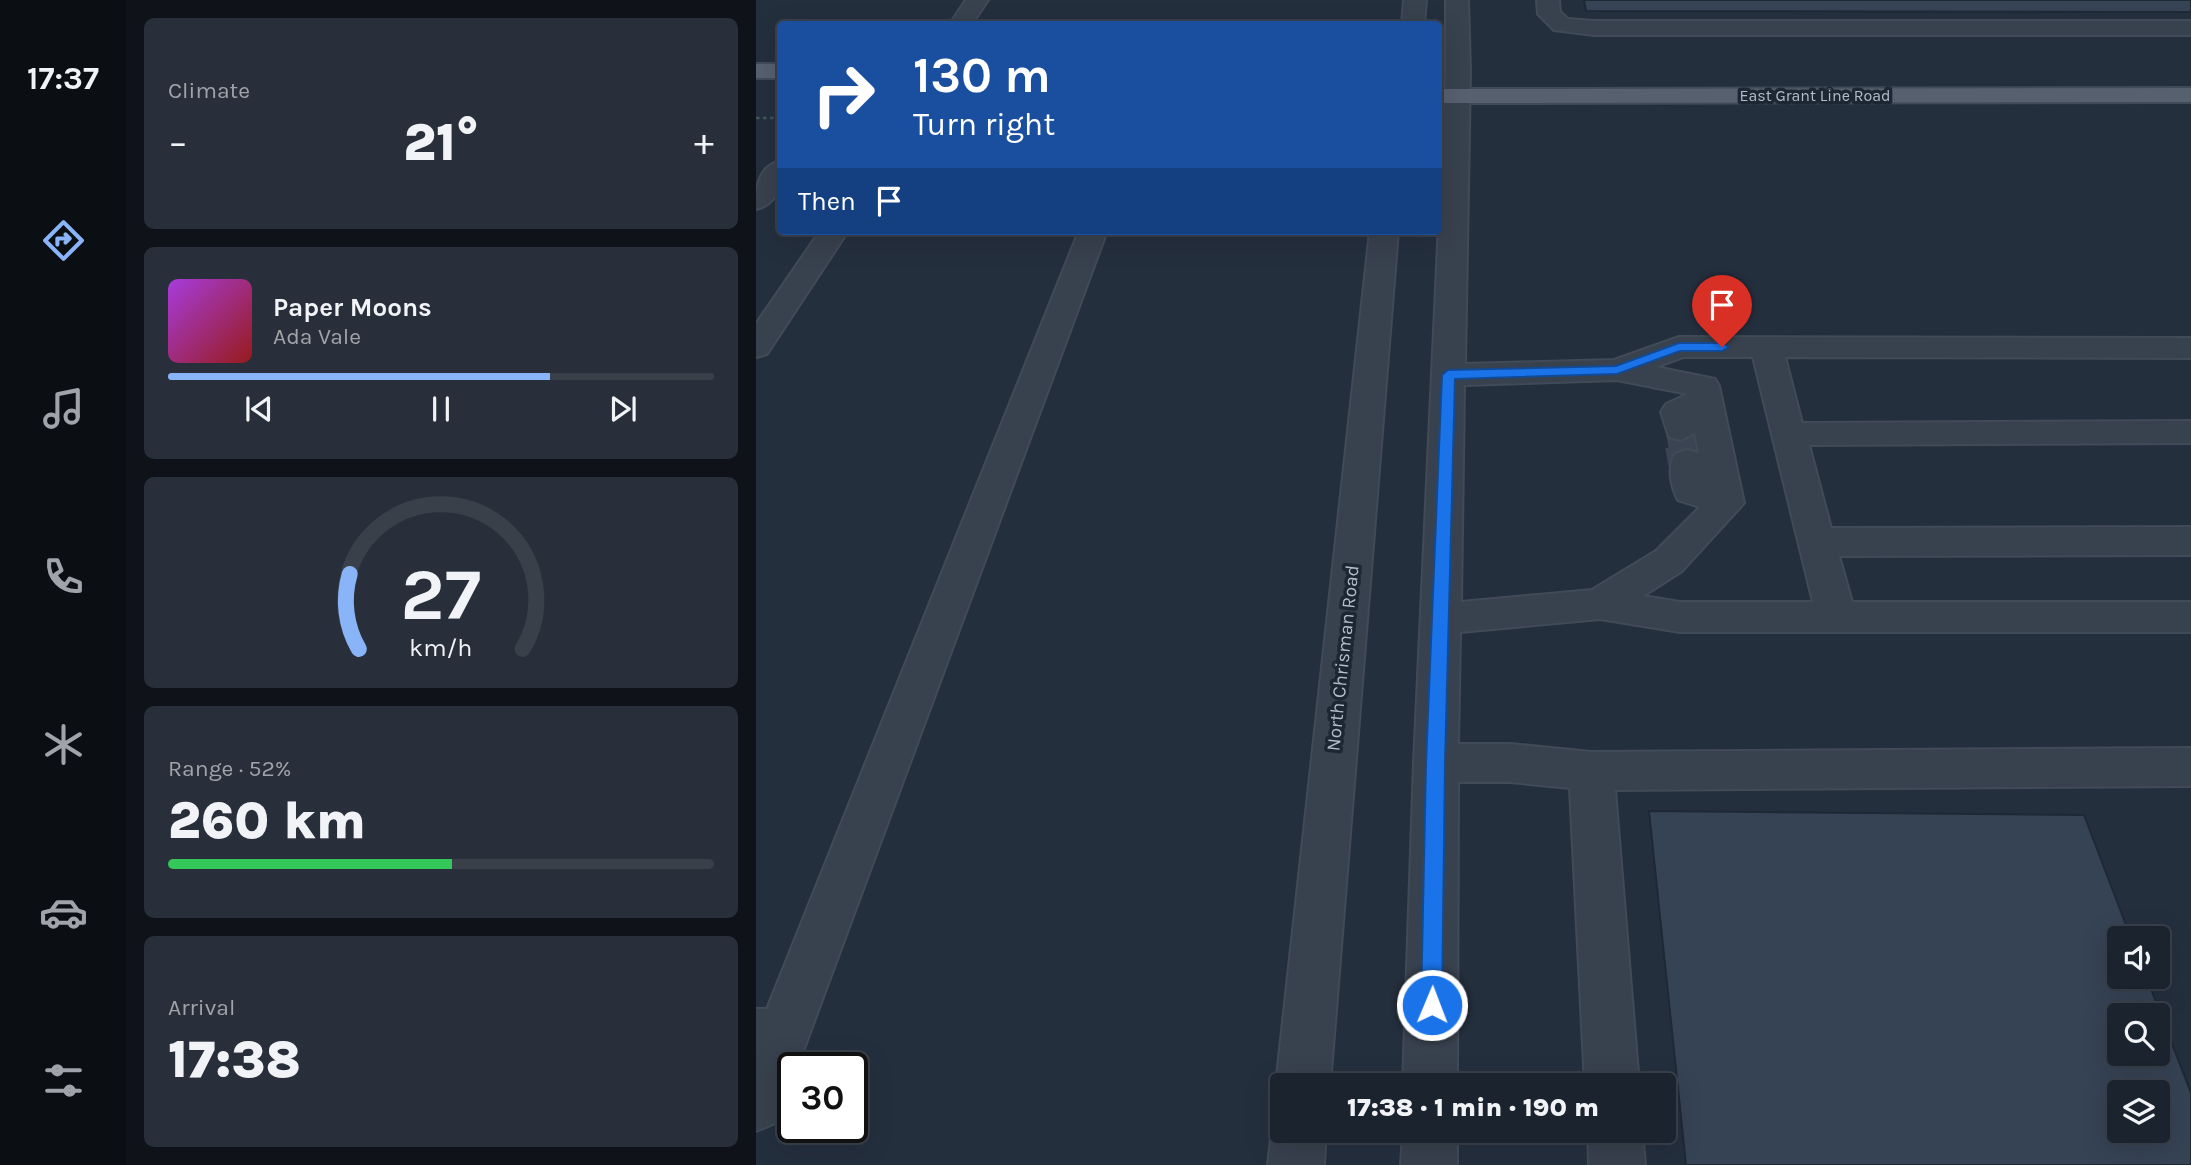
<!DOCTYPE html>
<html lang="en">
<head>
<meta charset="utf-8">
<style>
  :root { --surface:#1b232e; --page:#282f3a; --text:#f1f3f6; --muted:#a0a4aa; --line:#39404a; --accent:#8ab4f8 }
  body { margin:0; font-family:Karla,sans-serif; background:var(--page); color:var(--text); height:100vh; display:flex; flex-direction:column; font-size:26px; white-space:nowrap }
  * { box-sizing:border-box; margin:0 }
  p { font-size:23px; color:var(--muted) }
  .icon { flex:none; width:38px; height:38px; fill:none; stroke:currentColor; stroke-width:2; stroke-linecap:round; stroke-linejoin:round }
  .map { position:relative; flex:1; overflow:hidden }
  .panel { display:flex; flex-direction:column; gap:18px; padding:18px; background:#0f1319; width:630px }
  .panel>* { flex:none }
  .hud { position:absolute; left:21px; top:21px; width:665px; height:214px; border-radius:7px; box-shadow:0 7px 28px #0002,0 0 0 2px var(--line); background:#1a4fa0; color:#fff; overflow:hidden }
  .controls { position:absolute; left:1351px; top:926px; display:grid; gap:14px }
  .controls a { display:grid; place-items:center; width:63px; height:63px; border-radius:7px; background:var(--surface); box-shadow:0 7px 28px #0002,0 0 0 2px var(--line); font-size:35px }
  .speed { position:absolute; left:21px; top:1052px; display:flex; gap:14px; font-size:35px; font-weight:700; text-align:center }
  .speed>* { display:grid; place-content:center; width:91px; height:91px; border-radius:50%; background:var(--surface); box-shadow:0 7px 28px #0002,0 0 0 2px var(--line); line-height:1 }
  .speed .limit { border:4px solid #111; border-radius:10px; background:#fff; color:#111 }
  .pin { position:absolute; display:grid; place-items:center; width:60px; height:60px; color:#fff; margin:-72px -30px; border-radius:50% 50% 50% 0; rotate:-45deg; box-shadow:0 0 7px #0007 }
  .pin .icon { rotate:45deg }
  .me { position:absolute; width:77px; margin:-38px; rotate:1deg; stroke-linejoin:round; filter:drop-shadow(0 0 5px #0008) }
  .turn { display:flex; align-items:center; gap:24px; height:147px; padding:0 21px; font-size:32px }
  .turn .icon { width:91px; height:91px; stroke-width:2.5 }
  .turn b { display:block; font-size:49px; line-height:60px }
  .then { display:flex; align-items:center; height:66px; padding:0 21px; background:#0003; gap:14px; font-size:26px }
  .big { font-size:52px; font-weight:800; line-height:1.1 }
  .panel .tile { flex:1; display:flex; flex-direction:column; justify-content:center; gap:10px; min-width:0; padding:0 24px; border-radius:10px; background:var(--page) }
  .panel .dial { align-items:center; gap:0 }
  .dial svg { height:182px; overflow:visible; fill:none; stroke:var(--line); stroke-width:7; stroke-linecap:round; text-anchor:middle }
  .dial text { fill:var(--text); stroke:none }
  .song { display:flex; align-items:center; gap:21px }
  .cover { width:84px; height:84px; border-radius:10px; background:linear-gradient(135deg,hsl(280 70% 55%),hsl(0 70% 35%)) }
  .played { height:7px; border-radius:4px; background:linear-gradient(90deg,var(--accent) 70%,var(--line) 70%) }
  .keys { display:flex; justify-content:space-around; direction:ltr }
  .heat { display:flex; justify-content:space-between; align-items:center; font-size:38px; direction:ltr }
  .charge { height:10px; border-radius:5px; background:linear-gradient(90deg,#34c759 52%,var(--line) 0) }
  .trip { position:absolute; left:514px; top:1073px; width:406px; height:70px; border-radius:7px; background:var(--surface); box-shadow:0 7px 28px #0002,0 0 0 2px var(--line); font-weight:800; line-height:70px; text-align:center }
  main { display:flex; flex:1; min-height:0 }
  .tab-bar { display:flex; flex-direction:column; width:126px; justify-content:space-around; align-items:center; background:#0b0e12; color:var(--muted) }
  .tab-bar .icon { width:49px; height:49px }
  .tab-bar .selected { color:var(--accent) }
  .tab-bar b { font-size:32px; color:var(--text) }
  .map>svg:first-child { display:block }
  .building { fill:#364354; stroke:#1f2835; stroke-width:2; fill-rule:evenodd }
  .lines { fill:none; stroke-linecap:round; stroke-linejoin:round }
  .minor-tunnel-far1 { stroke:#3a4453; stroke-width:31; stroke-dasharray:31 15; stroke-linecap:butt }
  .minor-tunnel { stroke:#3a4453; stroke-width:38; stroke-dasharray:38 19; stroke-linecap:butt }
  .minor-casing { stroke:#414a57; stroke-width:4 }
  .major-casing { stroke:#414a57; stroke-width:4 }
  .path { stroke:#3f5557; stroke-width:2.5; stroke-dasharray:3.5 3.5; stroke-linecap:butt }
  .minor { fill:#38414e; fill-rule:evenodd }
  .major { fill:#56606e; fill-rule:evenodd }
  .route { fill:#1a73e8; stroke:#114b97; stroke-width:2 }
  .labels { text-anchor:middle; stroke-width:7; stroke-linejoin:round; paint-order:stroke }
  .far-street-label { font-size:16px; fill:#b4bcc9; stroke:#1d2633 }
  .street-label { font-size:19px; fill:#b4bcc9; stroke:#1d2633 }
</style>
</head>
<body>
<main>
<nav class="tab-bar">
<b>17:37</b>
<svg class="icon selected" aria-label="directions" viewBox="0 0 24 24"><path d="M12 3l9 9-9 9-9-9zM9 14v-3h6M13 9l2 2-2 2"/></svg>
<svg class="icon" aria-label="music" viewBox="0 0 24 24"><path d="M9 18V5l10-2v13"/><circle cx="6" cy="18" r="3"/><circle cx="16" cy="16" r="3"/></svg>
<svg class="icon" aria-label="phone" viewBox="0 0 24 24"><path d="M5 4h4l2 5-3 2q2 4 5 5l2-3 5 2v4C11 20 4 13 5 4z"/></svg>
<svg class="icon" aria-label="climate" viewBox="0 0 24 24"><path d="M12 3v18M4 7l16 10M4 17L20 7"/></svg>
<svg class="icon" aria-label="car" viewBox="0 0 24 24"><path d="M5 17H2v-5l4-1 3-4h7l3 4 3 1v5h-3M9 17h6M6 11h13"/><circle cx="7" cy="17" r="2"/><circle cx="17" cy="17" r="2"/></svg>
<svg class="icon" aria-label="filters" viewBox="0 0 24 24"><path d="M4 7h16M4 17h16"/><circle cx="9" cy="7" r="2"/><circle cx="15" cy="17" r="2"/></svg>
</nav>
<section class="panel">
<div class="tile"><p>Climate</p>
<div class="heat"><a>−</a><b class="big">21°</b><a>+</a></div>
</div>
<div class="tile">
<div class="song"><i class="cover"></i><div><b>Paper Moons</b><p>Ada Vale</p></div></div>
<div class="played"></div>
<div class="keys"><svg class="icon" aria-label="previous" viewBox="0 0 24 24"><path d="M18 5L8 12l10 7zM5 5v14"/></svg><svg class="icon" aria-label="pause" viewBox="0 0 24 24"><path d="M8 5v14M16 5v14"/></svg><svg class="icon" aria-label="next" viewBox="0 0 24 24"><path d="M6 5l10 7-10 7zM19 5v14"/></svg></div>
</div>
<div class="tile dial"><svg viewBox="0 0 100 80">
<path d="M14 69A42 42 0 1 1 86 69"/>
<path d="M14 69A42 42 0 0 1 10 36" stroke="#8ab4f8"/>
<text x="50" y="56" font-size="32" font-weight="700">27</text>
<text x="50" y="72" font-size="11">km/h</text>
</svg></div>
<div class="tile"><p>Range · 52%</p><b class="big">260 km</b><div class="charge"></div></div>
<div class="tile"><p>Arrival</p><b class="big">17:38</b></div>
</section>
<div class="map">
<svg width="1435" height="1165" viewBox="0 0 1435 1165">
  <rect width="100%" height="100%" fill="#242f3e"/>
  <!-- building -->
  <g class="building">
    <polygon points="828,0 1435,0 1435,12 830,11"/>
    <path d="M893 811 1328 815 1375 938H1363V976H1390L1435 1093V1165H930ZM1363 1015H1402V1054H1363ZM1363 1092H1402V1130H1363Z"/>
  </g>
  <g class="lines">
    <!-- minor-tunnel-far1 -->
    <polyline class="minor-tunnel-far1" points="925,429 928,447"/>
    <!-- minor-tunnel -->
    <polyline class="minor-tunnel" points="928,445 931,462"/>
    <defs>
      <g id="minor">
        <polygon points="210,0 232,0 216,24 194,24"/>
        <polygon points="648,0 670,0 668,24 646,24"/>
        <path d="M690 0H712L714 71 709 364 858 360 923 337 1435 338V358L1029 357 1046 423 1435 421V443L1053 445 1075 528 1435 527V555L1083 556 1096 602H1435V632H924L844 619 704 632 702 744H754L835 752 1435 748V786L859 790 883 1085H829L814 788 754 782H702L701 1085H647L658 763 690 71ZM927 357H997L1057 602H924L887 596 926 571 988 503 963 386 959 379 900 367ZM861 380 932 394 910 404 905 412 913 437 925 440 939 433 943 453 931 450 919 454C911 467 915 487 922 500L944 507 900 551 836 590 705 602 708 385Z"/>
        <polygon points="781,0 803,0 804,12 812,19 838,21 1435,21 1435,35 838,35 798,30 782,14"/>
        <path d="M24 161C26 181 23 204 0 209 0 189 1 167 24 161Z"/>
        <polygon points="64,231 92,231 11,354 0,357 0,324"/>
        <path d="M323 231H351L53 1035 41 1068H37C37 1087 26 1105 19 1123L0 1131V1009H11Z"/>
        <polygon points="614,231 642,231 574,1085 527,1085 527,1100 520,1085"/>
        <polygon points="527,1109 527,1130 570,1130 568,1165 512,1165 516,1130"/>
        <polygon points="647,1130 701,1130 701,1165 645,1165"/>
        <polygon points="832,1130 886,1130 889,1165 833,1165"/>
      </g>
      <g id="major">
        <rect x="0" y="64" width="24" height="14"/>
        <polygon points="1435,88 1435,102 682,103 682,89"/>
      </g>
    </defs>
    <!-- minor casing -->
    <use href="#minor" class="minor-casing"/>
    <!-- major casing -->
    <use href="#major" class="major-casing"/>
    <!-- path -->
    <polyline class="path" points="0,118 24,118"/>
    <!-- minor -->
    <use href="#minor" class="minor"/>
    <!-- major -->
    <use href="#major" class="major"/>
  </g>
  <!-- route -->
  <polygon class="route" points="923,343 966,343 973,347 966,351 924,351 861,374 699,379 689,763 686,1005 683,1012 676,1015 668,1012 665,1005 670,763 686,375 692,370 860,366"/>
  <g class="labels">
    <!-- far-street labels -->
    <g class="far-street-label">
      <text x="1059" y="101">East Grant Line Road</text>
    </g>
    <!-- street labels -->
    <g class="street-label">
      <text transform="translate(586 658) rotate(-84)" y="7">North Chrisman Road</text>
    </g>
  </g>
</svg>
<div class="controls">
<a><svg class="icon" aria-label="sound" viewBox="0 0 24 24"><path d="M4 9h4l5-4v14l-5-4H4zM17 9q2 3 0 6"/></svg></a>
<a><svg class="icon" aria-label="search" viewBox="0 0 24 24"><circle cx="10" cy="10" r="6"/><path d="M15 15l6 6"/></svg></a>
<a><svg class="icon" aria-label="layers" viewBox="0 0 24 24"><path d="M12 4l9 5-9 5-9-5zM3 14l9 5 9-5"/></svg></a>
</div>
<div class="speed"><div class="limit">30</div></div>
<div class="pin" style="left:966px;top:347px;background:#d93025"><svg class="icon" aria-label="arrive" viewBox="0 0 24 24"><path d="M6 21V4h12l-3 4 3 4H6"/></svg></div>
<svg class="me" style="left:676px;top:1005px" viewBox="-20 -20 40 40"><circle r="17" fill="#1a73e8" stroke="#fff" stroke-width="3"/><path d="M0-11L8 9 0 5-8 9z" fill="#fff"/></svg>
<div class="trip">17:38 · 1 min · 190 m</div>
<div class="hud">
<div class="turn"><svg class="icon" aria-label="right" viewBox="0 0 24 24"><path d="M7 20v-9h11M14 6l5 5-5 5"/></svg><div><b>130 m</b>Turn right</div></div>
<div class="then">Then<svg class="icon" aria-label="arrive" viewBox="0 0 24 24"><path d="M6 21V4h12l-3 4 3 4H6"/></svg></div>
</div>
</div>
</main>
</body>
</html>
